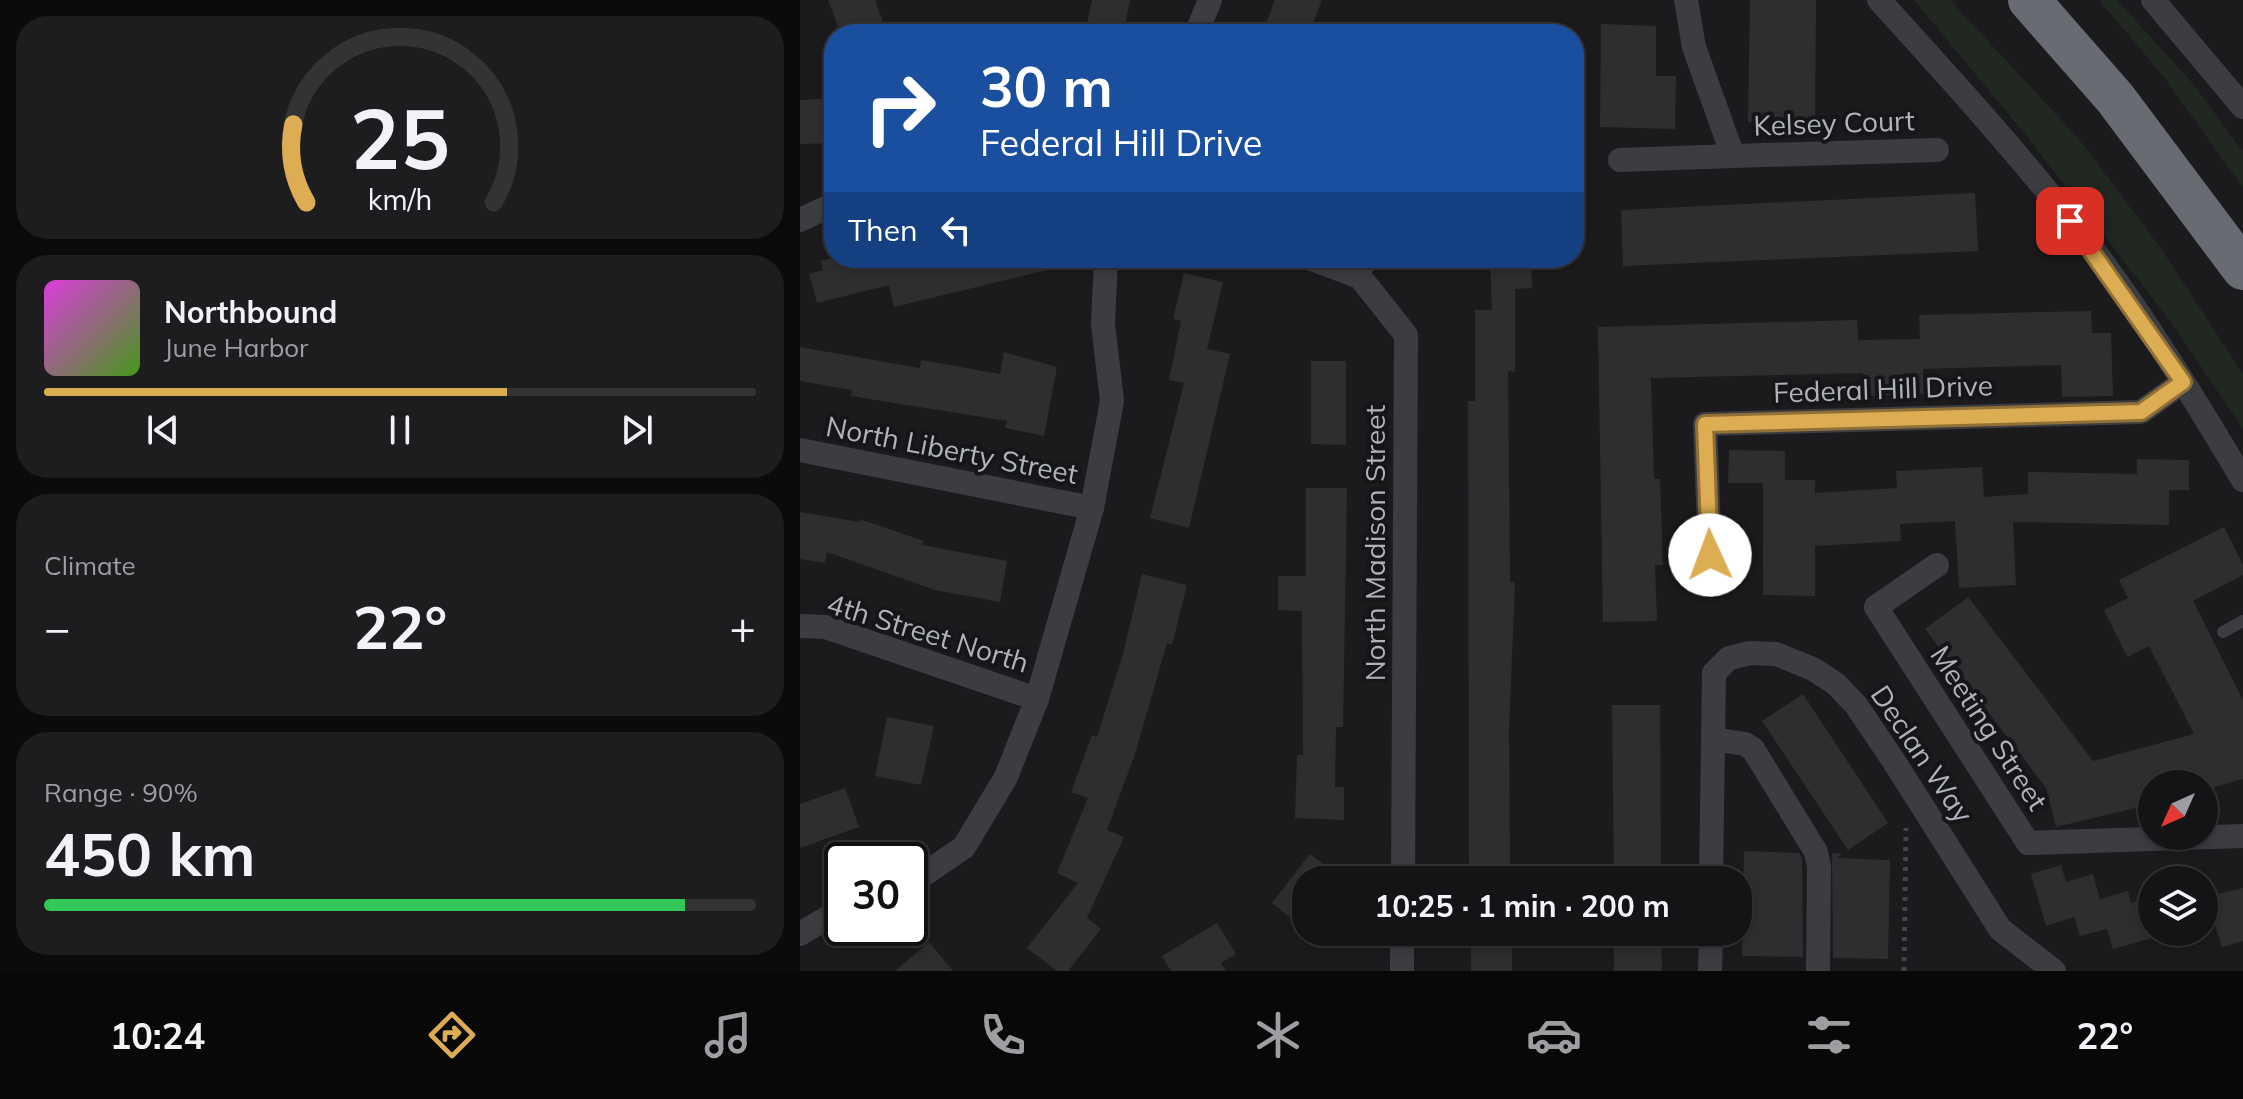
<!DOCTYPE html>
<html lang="en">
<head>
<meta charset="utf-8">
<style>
  :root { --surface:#141416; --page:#1d1d1f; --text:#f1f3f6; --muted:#9d9ea1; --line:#333335; --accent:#ddad53 }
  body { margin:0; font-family:Mulish,sans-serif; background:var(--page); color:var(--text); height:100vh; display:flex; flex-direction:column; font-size:30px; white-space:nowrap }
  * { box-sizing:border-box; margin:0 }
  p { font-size:26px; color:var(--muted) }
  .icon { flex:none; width:44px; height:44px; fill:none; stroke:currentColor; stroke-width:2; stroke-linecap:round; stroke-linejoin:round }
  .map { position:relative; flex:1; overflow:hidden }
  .details { display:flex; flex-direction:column; gap:16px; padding:16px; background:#0b0b0c; width:800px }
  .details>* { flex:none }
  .guide { position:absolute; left:24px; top:24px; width:760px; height:244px; border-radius:32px; box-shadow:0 4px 12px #0003,0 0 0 2px var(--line); background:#1a4fa0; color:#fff; overflow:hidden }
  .needle { width:52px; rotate:225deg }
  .fabs { position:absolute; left:1338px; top:770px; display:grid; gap:16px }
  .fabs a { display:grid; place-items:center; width:80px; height:80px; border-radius:50%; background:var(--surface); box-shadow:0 4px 12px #0003,0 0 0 2px var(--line); font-size:40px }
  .speed { position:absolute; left:24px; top:842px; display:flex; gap:16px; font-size:40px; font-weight:700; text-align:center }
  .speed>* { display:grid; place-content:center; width:104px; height:104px; border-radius:50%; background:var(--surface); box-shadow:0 4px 12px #0003,0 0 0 2px var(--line); line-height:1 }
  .speed .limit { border:4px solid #111; border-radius:12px; background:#fff; color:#111 }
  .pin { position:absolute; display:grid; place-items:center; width:68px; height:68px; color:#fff; margin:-34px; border-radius:16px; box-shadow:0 4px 12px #0006 }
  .me { position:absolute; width:88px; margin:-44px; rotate:358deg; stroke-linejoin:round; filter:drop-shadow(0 0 6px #0008) }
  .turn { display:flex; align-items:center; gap:28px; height:168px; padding:0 24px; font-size:36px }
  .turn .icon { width:104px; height:104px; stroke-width:2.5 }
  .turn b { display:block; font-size:56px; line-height:68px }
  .then { display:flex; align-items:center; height:76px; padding:0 24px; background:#0003; gap:16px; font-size:30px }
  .big { font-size:60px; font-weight:700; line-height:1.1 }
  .details .tile { flex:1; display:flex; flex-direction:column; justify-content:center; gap:12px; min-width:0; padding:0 28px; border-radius:32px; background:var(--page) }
  .details .dial { align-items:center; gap:0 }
  .dial svg { height:208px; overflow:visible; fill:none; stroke:var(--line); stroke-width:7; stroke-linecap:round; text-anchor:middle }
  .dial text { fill:var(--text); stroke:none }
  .song { display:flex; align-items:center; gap:24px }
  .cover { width:96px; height:96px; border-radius:12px; background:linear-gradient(135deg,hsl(300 70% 55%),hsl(100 70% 35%)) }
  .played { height:8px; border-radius:4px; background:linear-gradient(90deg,var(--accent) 65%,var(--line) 65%) }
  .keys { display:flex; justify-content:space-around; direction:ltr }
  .heat { display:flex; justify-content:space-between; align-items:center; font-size:44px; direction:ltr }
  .charge { height:12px; border-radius:6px; background:linear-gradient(90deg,#34c759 90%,var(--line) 0) }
  .trip { position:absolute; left:492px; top:866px; width:460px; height:80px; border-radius:32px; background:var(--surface); box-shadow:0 4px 12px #0003,0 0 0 2px var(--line); font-weight:700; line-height:80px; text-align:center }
  .tab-bar { display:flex; height:128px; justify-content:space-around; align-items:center; background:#080809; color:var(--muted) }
  .tab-bar .icon { width:56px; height:56px }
  .tab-bar .on { color:var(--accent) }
  .tab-bar b { font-size:36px; color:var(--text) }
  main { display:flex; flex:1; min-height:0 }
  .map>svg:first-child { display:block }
  .green { fill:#212822 }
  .building { fill:#2e2e31 }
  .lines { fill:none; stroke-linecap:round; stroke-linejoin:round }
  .path { stroke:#434448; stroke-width:5; stroke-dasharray:4 6; stroke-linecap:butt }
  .lane { stroke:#3c3d41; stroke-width:12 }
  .street { stroke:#3c3d41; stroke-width:24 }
  .highway { stroke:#696b72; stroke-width:42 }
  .route-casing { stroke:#907036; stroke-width:20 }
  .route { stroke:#ddad53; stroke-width:14 }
  .labels { text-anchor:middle; stroke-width:8; stroke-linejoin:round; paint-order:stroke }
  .street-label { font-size:28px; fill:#afb3bb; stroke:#161618 }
</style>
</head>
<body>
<main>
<section class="details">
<div class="tile dial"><svg viewBox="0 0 100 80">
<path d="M14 69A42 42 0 1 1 86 69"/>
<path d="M14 69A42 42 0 0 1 9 39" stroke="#ddad53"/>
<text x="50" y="56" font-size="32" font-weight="700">25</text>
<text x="50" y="72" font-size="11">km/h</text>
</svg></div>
<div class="tile">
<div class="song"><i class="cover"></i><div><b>Northbound</b><p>June Harbor</p></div></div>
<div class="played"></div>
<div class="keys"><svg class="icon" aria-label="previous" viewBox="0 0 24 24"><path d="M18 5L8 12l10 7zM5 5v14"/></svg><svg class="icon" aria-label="pause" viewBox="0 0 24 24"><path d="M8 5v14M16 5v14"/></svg><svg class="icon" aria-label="next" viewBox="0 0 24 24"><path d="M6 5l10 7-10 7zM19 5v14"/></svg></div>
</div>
<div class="tile"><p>Climate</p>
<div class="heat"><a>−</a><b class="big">22°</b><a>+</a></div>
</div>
<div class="tile"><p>Range · 90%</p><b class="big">450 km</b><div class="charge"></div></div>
</section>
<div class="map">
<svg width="1443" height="971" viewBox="0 0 1443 971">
  <rect width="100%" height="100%" fill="#1b1b1d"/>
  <!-- green -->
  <g class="green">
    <polygon points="1114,0 1150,0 1278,138 1362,250 1443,374 1443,429 1371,322 1225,134"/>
    <polygon points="1299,0 1317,0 1394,85 1443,152 1443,188 1364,77"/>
  </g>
  <!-- building -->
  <g class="building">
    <polygon points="28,0 75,0 85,28 69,34 41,34"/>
    <polygon points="292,0 330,0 323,34 286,27"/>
    <polygon points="475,0 522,0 509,34 462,34"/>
    <polygon points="950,0 1016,0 1015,124 948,122"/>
    <polygon points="801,24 856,26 856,76 876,76 875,129 800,127"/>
    <polygon points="34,98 34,143 0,144 0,100"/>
    <polygon points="1175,193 1178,251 823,266 821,210"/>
    <polygon points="33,258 263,258 264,266 94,307 89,285 17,303 9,274 23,270 20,261"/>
    <polygon points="690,258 731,258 732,288 715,289 715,372 708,371 710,582 715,582 709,730 710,880 669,880 668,401 675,401 675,310 692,310"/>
    <polygon points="384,273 423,282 407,349 430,354 389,528 350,518 384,383 369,380 381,321 373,319"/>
    <polygon points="1291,311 1292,333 1311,333 1313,396 1262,397 1261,365 1123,369 1124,394 1064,396 1063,373 851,378 854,479 860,479 863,565 855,565 857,621 803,622 798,327 1057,320 1058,340 1120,339 1119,315"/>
    <polygon points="0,347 120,368 121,360 200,374 204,352 257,367 244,436 205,428 207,421 51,396 52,390 0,381"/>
    <polygon points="511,361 546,361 546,445 511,444"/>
    <polygon points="929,450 985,451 985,480 1015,480 1015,493 1097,488 1096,471 1182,467 1184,497 1228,494 1228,472 1337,474 1337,459 1389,460 1389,490 1369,490 1369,525 1213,522 1216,585 1159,588 1155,521 1100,524 1101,541 1015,546 1015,596 963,595 963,483 928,483"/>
    <polygon points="506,488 547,488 543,727 536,727 535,787 544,787 544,820 495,818 497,755 503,755 502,611 478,610 478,576 506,576"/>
    <polygon points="0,512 59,522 60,519 124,541 122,545 207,561 200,602 135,590 27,552 25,563 0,559"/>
    <polygon points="1424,527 1443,565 1443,575 1393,601 1443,700 1443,779 1404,790 1404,784 1352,784 1352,804 1256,827 1246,788 1125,629 1168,597 1293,761 1394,734 1349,646 1327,657 1304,610 1328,598 1319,580"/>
    <polygon points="342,574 387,585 372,645 367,643 335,754 307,830 324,837 287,918 301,929 268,971 257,971 227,948 278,883 257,873 288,798 271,792 292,735 297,737 323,654"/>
    <polygon points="1003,694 1088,823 1048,850 962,721"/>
    <polygon points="812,705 860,705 861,880 814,880"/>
    <polygon points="87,717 134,726 121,785 75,776"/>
    <polygon points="45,788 59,827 0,848 0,804"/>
    <polygon points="944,851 999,853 1002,858 1003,957 942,956"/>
    <polygon points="1032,853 1043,854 1036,858 1090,860 1088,959 1033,958"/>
    <polygon points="510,854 544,880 506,880 506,930 472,903"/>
    <polygon points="1261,865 1266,882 1293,874 1300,899 1328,891 1331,903 1352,897 1352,938 1313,949 1307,929 1280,936 1274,917 1246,926 1231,874"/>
    <polygon points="1443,888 1443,941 1422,947 1406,897"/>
    <polygon points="417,923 436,954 421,963 426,971 371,971 362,956"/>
    <polygon points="814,932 861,932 862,971 814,971"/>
    <polygon points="671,935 712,936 712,971 671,971"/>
    <polygon points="129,942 153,971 95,971"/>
  </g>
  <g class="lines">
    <!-- path -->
    <polyline class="path" points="1104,971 1106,828"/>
    <!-- lane -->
    <g class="lane">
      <polyline points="560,277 576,258"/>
      <polyline points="1423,632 1443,621"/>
    </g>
    <!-- street -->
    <g class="street">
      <polyline points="886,0 894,47 933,156 1137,150"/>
      <path d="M1079 0C1150 78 1221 156 1286 240 1344 316 1394 398 1443 480"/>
      <polyline points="1353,0 1443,107"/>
      <polyline points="396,34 410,0"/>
      <polyline points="820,160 933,156"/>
      <polyline points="0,220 34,204"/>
      <polyline points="509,258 560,277 606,335 603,880"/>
      <polyline points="0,450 292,508"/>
      <polyline points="910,555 905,424 1341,412 1383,382"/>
      <polyline points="1137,565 1076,607 1228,843 1443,836"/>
      <polyline points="0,626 25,627 237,699"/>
      <polyline points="913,739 945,744 953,749 1016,852 1019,866 1018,971"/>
      <polyline points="911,880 914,673 929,658 950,653 976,654 1013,669 1036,684 1056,705 1095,763 1200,929 1254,971"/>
      <polyline points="110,884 164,847 206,777 237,699 292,508 312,401 303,324 306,258"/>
      <polyline points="0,934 42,909"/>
      <polyline points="602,971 602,932"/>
      <polyline points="910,971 911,932"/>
    </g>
    <!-- highway -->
    <polyline class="highway" points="1229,0 1315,98 1443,269"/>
  </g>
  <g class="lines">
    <defs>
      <polyline id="route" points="910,555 905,424 1341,412 1383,382 1270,221"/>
    </defs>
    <!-- route casing -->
    <use href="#route" class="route-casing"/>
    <!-- route -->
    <use href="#route" class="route"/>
  </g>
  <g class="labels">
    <!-- street labels -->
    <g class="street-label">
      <text transform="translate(1034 123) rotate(-2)" y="10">Kelsey Court</text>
      <text transform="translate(1083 389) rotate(-2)" y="10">Federal Hill Drive</text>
      <text transform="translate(152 450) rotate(11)" y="10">North Liberty Street</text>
      <text transform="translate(575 543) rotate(-90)" y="10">North Madison Street</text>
      <text transform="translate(128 633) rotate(17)" y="10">4th Street North</text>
      <text transform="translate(1189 728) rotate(57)" y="10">Meeting Street</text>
      <text transform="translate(1122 754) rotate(56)" y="10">Declan Way</text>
    </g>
  </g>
</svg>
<div class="fabs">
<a><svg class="needle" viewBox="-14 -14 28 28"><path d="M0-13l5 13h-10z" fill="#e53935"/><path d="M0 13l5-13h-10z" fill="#9d9ea1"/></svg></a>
<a><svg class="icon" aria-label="layers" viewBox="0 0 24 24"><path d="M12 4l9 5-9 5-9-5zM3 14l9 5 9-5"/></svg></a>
</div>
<div class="speed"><div class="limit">30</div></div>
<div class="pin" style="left:1270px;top:221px;background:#d93025"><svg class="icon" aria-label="arrive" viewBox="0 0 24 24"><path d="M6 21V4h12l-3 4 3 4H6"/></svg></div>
<svg class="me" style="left:910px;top:555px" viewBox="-20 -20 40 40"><circle r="19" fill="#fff"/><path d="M0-13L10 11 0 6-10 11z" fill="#ddad53"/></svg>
<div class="trip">10:25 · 1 min · 200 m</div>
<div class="guide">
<div class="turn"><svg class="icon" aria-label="right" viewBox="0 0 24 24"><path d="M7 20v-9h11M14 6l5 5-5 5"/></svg><div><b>30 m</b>Federal Hill Drive</div></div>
<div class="then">Then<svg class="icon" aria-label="left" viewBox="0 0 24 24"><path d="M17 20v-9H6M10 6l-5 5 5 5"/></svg></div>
</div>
</div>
</main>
<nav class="tab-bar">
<b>10:24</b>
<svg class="icon on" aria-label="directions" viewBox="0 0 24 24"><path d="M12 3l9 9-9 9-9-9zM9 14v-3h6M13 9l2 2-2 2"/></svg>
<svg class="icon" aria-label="music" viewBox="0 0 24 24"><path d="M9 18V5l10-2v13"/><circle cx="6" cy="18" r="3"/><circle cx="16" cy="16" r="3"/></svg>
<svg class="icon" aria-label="phone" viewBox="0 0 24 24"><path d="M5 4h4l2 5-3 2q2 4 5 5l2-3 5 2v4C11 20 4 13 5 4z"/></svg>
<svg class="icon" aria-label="climate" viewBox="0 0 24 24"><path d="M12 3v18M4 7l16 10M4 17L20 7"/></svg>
<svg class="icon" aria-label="car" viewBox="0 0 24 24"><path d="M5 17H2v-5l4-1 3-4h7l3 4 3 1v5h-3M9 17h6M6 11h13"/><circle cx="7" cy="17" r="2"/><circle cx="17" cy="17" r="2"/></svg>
<svg class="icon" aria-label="filters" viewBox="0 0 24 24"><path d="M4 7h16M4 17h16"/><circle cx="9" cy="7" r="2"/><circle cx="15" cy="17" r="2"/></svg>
<b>22°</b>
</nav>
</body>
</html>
